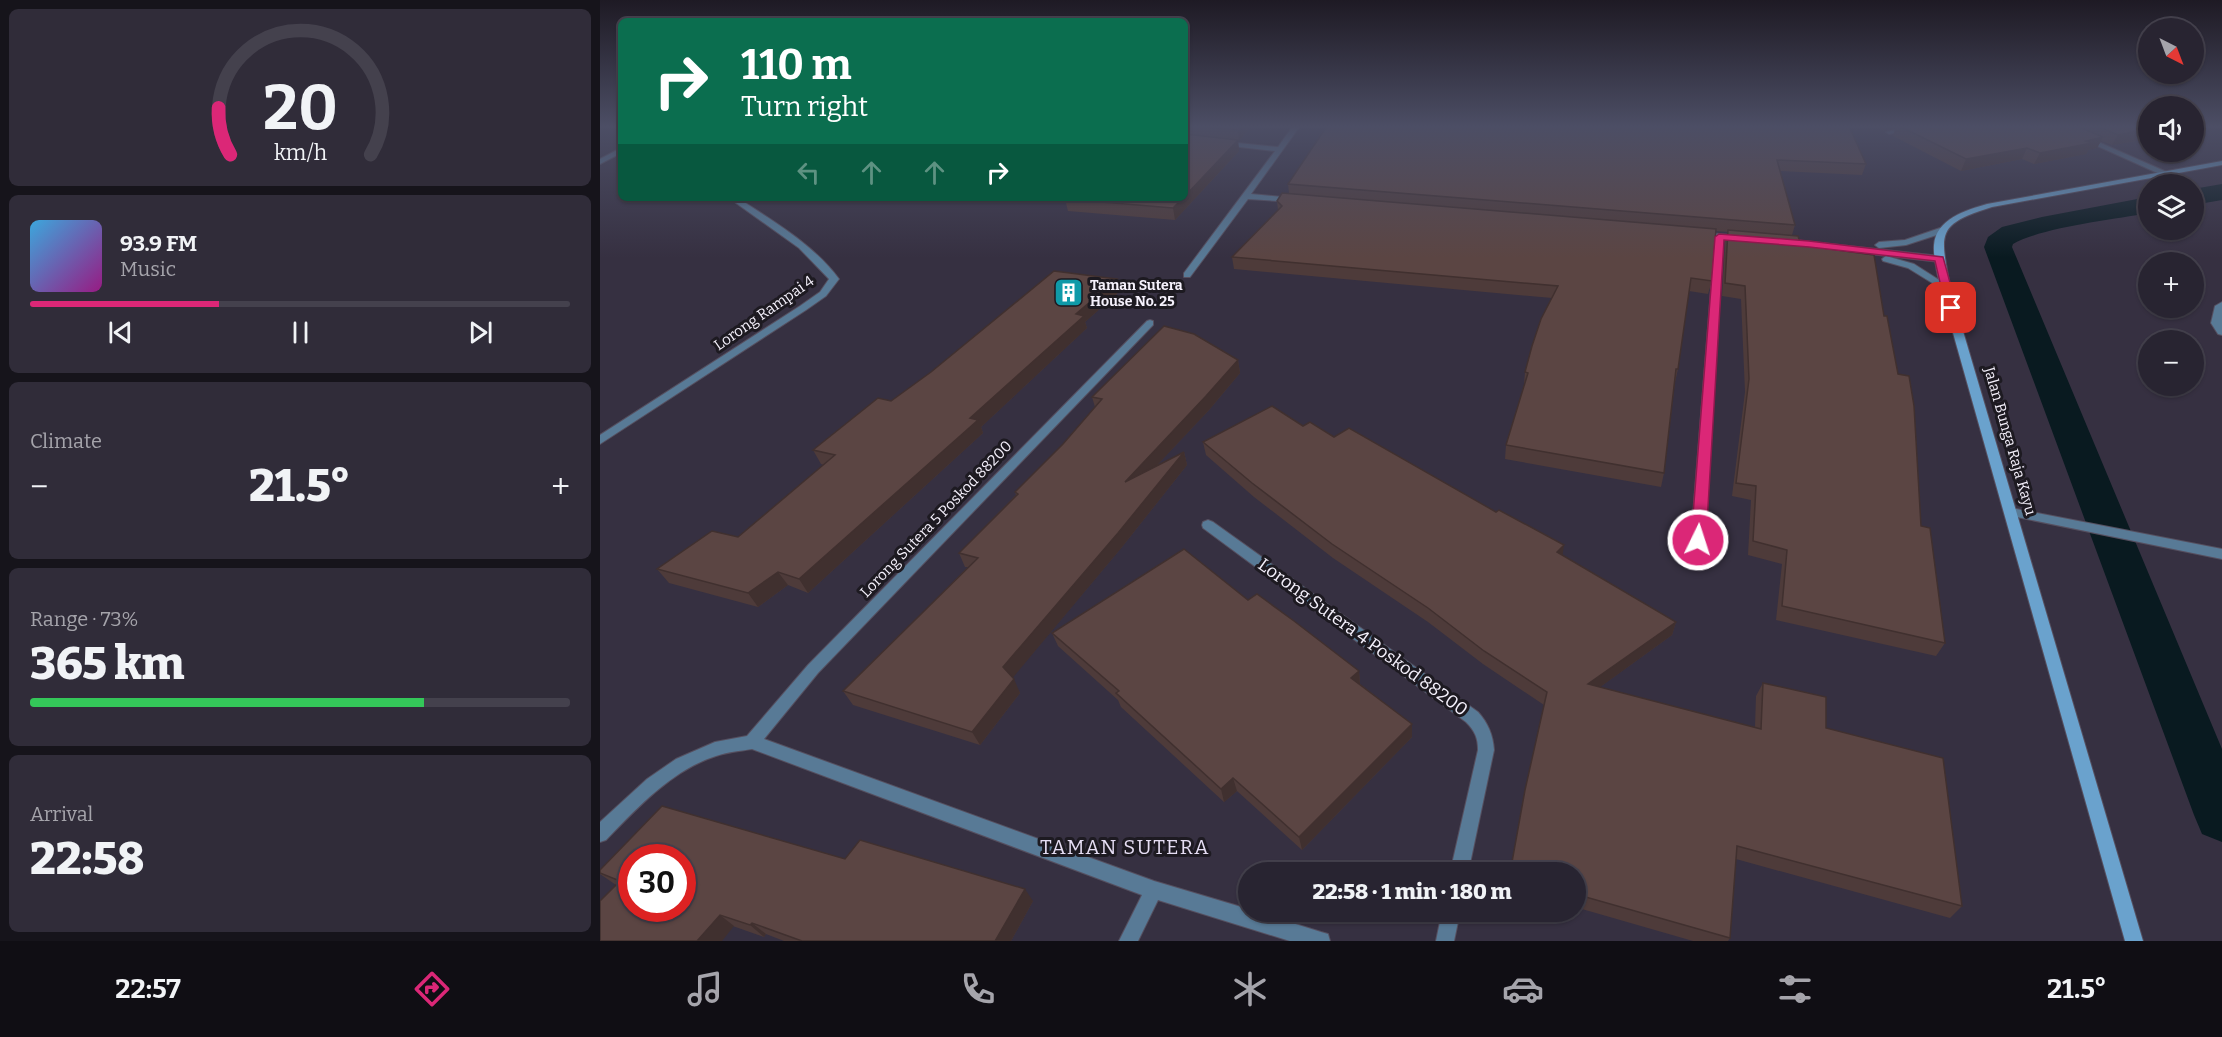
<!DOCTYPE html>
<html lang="en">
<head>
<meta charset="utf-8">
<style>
  :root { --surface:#282431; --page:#302c39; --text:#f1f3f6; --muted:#a5a4ab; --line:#44414d; --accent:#db2777 }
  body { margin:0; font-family:Bitter,serif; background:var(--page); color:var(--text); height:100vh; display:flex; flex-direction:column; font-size:22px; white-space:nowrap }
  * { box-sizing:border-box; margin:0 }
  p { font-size:20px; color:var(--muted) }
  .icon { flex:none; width:33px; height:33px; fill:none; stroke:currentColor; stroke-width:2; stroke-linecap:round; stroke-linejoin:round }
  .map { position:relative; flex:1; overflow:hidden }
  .panel { display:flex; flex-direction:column; gap:9px; padding:9px; background:#16141b; width:600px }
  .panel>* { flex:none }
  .banner { position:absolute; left:18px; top:18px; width:570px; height:183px; border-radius:9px; box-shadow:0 2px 4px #0004,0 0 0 2px var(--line); background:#0b6e4f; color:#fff; overflow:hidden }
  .needle { width:39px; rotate:138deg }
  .fabs { position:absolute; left:1538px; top:18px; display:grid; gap:12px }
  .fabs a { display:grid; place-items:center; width:66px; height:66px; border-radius:50%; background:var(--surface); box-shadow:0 2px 4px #0004,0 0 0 2px var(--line); font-size:30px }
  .speed { position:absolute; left:18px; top:844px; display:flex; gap:12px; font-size:30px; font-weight:700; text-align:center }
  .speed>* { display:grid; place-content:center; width:78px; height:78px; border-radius:50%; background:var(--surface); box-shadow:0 2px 4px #0004,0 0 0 2px var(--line); line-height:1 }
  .speed .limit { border:9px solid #d22; background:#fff; color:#111 }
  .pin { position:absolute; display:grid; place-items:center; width:51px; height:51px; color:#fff; margin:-26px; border-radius:12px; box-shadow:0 3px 9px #0006 }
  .me { position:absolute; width:66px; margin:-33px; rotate:4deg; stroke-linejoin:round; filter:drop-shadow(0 0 4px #0008) }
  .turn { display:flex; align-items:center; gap:21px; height:126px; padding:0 24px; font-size:27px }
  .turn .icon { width:78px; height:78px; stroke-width:2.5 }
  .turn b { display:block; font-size:42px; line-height:51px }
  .lanes { display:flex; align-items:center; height:57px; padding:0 24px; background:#0003; justify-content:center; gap:30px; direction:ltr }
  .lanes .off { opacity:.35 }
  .big { font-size:45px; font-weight:800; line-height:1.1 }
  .panel .widget { flex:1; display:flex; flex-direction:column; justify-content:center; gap:9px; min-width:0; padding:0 21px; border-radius:9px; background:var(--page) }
  .panel .dial { align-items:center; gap:0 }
  .dial svg { height:156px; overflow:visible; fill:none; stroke:var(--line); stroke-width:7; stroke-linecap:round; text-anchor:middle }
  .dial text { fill:var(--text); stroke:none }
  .song { display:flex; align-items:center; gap:18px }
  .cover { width:72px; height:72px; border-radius:9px; background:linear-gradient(135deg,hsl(200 70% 55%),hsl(310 70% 35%)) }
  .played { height:6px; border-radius:3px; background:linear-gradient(90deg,var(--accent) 35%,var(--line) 35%) }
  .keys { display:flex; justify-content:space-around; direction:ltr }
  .heat { display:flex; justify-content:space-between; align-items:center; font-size:33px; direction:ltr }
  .charge { height:9px; border-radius:4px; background:linear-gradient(90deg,#34c759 73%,var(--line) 0) }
  .trip { position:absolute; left:638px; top:862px; width:348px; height:60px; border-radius:30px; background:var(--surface); box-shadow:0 2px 4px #0004,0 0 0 2px var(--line); font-weight:800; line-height:60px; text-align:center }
  .tab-bar { display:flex; height:96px; justify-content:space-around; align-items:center; background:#100e14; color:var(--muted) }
  .tab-bar .icon { width:42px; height:42px }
  .tab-bar .on { color:var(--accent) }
  .tab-bar b { font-size:27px; color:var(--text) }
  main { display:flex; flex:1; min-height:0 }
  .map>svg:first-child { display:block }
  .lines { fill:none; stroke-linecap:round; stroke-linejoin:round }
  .canal { fill:#091a20; fill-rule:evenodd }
  .street-casing { stroke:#554f5f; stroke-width:2 }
  .secondary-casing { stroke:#554f5f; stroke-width:2 }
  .street { fill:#587a96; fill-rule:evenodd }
  .secondary { fill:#6aa2cd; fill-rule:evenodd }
  .wall { fill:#4e3b3a }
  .shaded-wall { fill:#40302f }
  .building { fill:#5b4543; stroke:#40302f; stroke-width:1.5; fill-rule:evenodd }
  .route { fill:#db2777; stroke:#8e194d; stroke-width:1.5 }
  .labels { text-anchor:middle; stroke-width:6; stroke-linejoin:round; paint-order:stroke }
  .far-poi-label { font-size:14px; font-weight:bold; fill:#f5f1fc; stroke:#1d1a21; text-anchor:start }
  .street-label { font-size:15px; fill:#f5f1fc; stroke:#1d1a21 }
  .near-street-label { font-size:18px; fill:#f5f1fc; stroke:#1d1a21 }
  .near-neighbourhood-label { font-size:20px; letter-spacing:1.5px; fill:#e6def4; stroke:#1d1a21 }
</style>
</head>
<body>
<main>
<section class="panel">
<div class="widget dial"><svg viewBox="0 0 100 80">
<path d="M14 69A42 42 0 1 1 86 69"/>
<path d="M14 69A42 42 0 0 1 8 45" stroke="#db2777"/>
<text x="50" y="56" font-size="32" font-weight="700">20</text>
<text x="50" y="72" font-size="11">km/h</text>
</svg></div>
<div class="widget">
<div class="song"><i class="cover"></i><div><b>93.9 FM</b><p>Music</p></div></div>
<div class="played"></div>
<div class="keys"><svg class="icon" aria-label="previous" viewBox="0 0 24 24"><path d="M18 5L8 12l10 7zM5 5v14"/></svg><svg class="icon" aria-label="pause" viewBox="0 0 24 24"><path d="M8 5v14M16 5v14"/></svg><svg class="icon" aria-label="next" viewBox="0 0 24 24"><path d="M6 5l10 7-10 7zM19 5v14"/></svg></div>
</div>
<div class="widget"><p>Climate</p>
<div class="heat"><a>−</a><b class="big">21.5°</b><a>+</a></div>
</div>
<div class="widget"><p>Range · 73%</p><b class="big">365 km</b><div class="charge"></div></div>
<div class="widget"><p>Arrival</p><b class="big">22:58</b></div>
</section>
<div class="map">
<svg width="1622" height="941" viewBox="0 0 1622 941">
  <rect width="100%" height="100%" fill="#363041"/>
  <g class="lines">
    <!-- canal -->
    <g class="canal">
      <polygon points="1622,184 1622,200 1593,205 1593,189"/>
      <path d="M1548 197V213C1512 220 1443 227 1413 244L1412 247 1622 749V842L1602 834 1594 815 1384 247 1388 237 1402 227 1442 217Z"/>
    </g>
    <defs>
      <g id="street">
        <polygon points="693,126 700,126 651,194 692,198 696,200 695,202 648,199 590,277 584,277 584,273 675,151 622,145 618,143 619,141 678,147"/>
        <polygon points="1311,126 1327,126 1289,134 1286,132"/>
        <polygon points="1453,126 1462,126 1569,173 1562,175"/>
        <polygon points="21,148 21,153 0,164 0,159"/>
        <path d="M129 198H138C174 222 213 244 239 279L226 296 206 310 0 444V435L200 306 220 292 229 279 199 248Z"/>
        <polygon points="1343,227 1346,228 1346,232 1306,245 1279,248 1275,245 1279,242 1305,240"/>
        <polygon points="1098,232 1141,236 1145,239 1141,242 1123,240 1105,540 1103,543 1093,543 1091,540 1115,239 1095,237 1094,235"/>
        <polygon points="1185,239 1340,256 1344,259 1340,262 1182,244 1181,242"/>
        <polygon points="1286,256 1314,264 1350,287 1348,289 1342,289 1308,268 1283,261 1282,259"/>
        <polygon points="1622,302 1622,335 1618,334 1611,323 1615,306"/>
        <path d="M550 320 553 321V325L218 673 164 739 554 881 648 909V912H657L721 932 728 934 730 941H690L558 900 538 941H519L542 895 152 749C140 751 127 752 116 756 72 770 37 808 6 840L0 842V822L47 779 76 759 115 742 147 736 208 665 547 321Z"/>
        <polygon points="1411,508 1622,549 1622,559 1407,515 1405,512 1407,509"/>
        <path d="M608 520 613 522 878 712C888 723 893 735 894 750L868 873H850L878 750C878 738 875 731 866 722L603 528 602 525 603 522Z"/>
        <polygon points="842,912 860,912 854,941 836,941"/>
      </g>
      <path id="secondary" d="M1622 161V165L1392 207C1334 225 1341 234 1350 287L1543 941H1525L1340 287C1338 274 1333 258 1334 245 1336 219 1366 210 1387 204Z"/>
    </defs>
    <!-- street casing -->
    <use href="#street" class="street-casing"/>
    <!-- secondary casing -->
    <use href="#secondary" class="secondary-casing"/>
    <!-- street -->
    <use href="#street" class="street"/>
    <!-- secondary -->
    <use href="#secondary" class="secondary"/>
  </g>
  <!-- wall -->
  <g class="wall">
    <polygon points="585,126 651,126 639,141 638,141 639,151 575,220 468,211 465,199 585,198"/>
    <polygon points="727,126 1266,164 1262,175 1180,171 1195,225 1192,235 1201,245 1284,316 1321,526 1345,643 1336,656 1176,620 1182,564 1148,555 1151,500 1132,496 1145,392 1141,299 1122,296 1125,241 1128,232 1115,231 1112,281 1108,294 1089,291 1078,369 1075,382 1064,473 1061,487 905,459 906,445 924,385 925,372 952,298 634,269 632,257 678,210 677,201 689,193 688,184"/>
    <polygon points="1274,126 1548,126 1548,139 1512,145 1501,141 1497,148 1488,150 1486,154 1434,164 1422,159 1361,171 1293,136 1295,128 1284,131"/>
    <polygon points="517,279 520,291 485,322 487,328 381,427 383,433 208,593 188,585 158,607 69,583 57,569 138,537 224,465 221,464 213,450 291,401"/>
    <polygon points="638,360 640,373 609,410 557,465 584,452 587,465 522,547 412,678 420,693 380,745 253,705 243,691 368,567 365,567 359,553 416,495 415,492 463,444 495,407 492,397"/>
    <polygon points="703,426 734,437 962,555 1076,622 1072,635 1000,687 1155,727 1156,696 1163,683 1226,728 1362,906 1350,918 1136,859 1130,938 1128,941 1093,941 975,907 975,873 944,705 883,664 828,622 733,558 654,497 606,455 603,442"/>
    <polygon points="648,600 759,671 760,684 812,724 812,737 702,850 637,791 624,802 521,707 518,700 458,646 452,633"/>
    <polygon points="245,859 433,901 411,941 184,941 166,934 164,937 16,885 0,874 0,870"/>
  </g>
  <!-- shaded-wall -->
  <g class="shaded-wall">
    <polygon points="641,126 651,126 639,141 638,130"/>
    <polygon points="1286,126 1296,126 1295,128 1284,131"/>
    <polygon points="1593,126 1614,126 1593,130"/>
    <polygon points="1548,129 1548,139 1512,145 1518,135"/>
    <polygon points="1503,137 1497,148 1488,150 1486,154 1434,164 1440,153 1486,141"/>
    <polygon points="638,140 639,151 575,220 573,208 583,198 585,198 585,196"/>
    <polygon points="1427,148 1422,159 1361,171 1366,159"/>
    <polygon points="517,279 520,291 485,322 487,328 381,427 383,433 208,593 199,579 370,418 476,314"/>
    <polygon points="638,360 640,373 609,410 529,495 525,482"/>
    <polygon points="584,452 587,465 522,547 410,681 403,667"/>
    <polygon points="964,545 962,559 957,552"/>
    <polygon points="178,572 188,585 158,607 148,593"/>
    <polygon points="1076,622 1072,635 985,698 988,684"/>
    <polygon points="759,671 760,685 751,678"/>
    <polygon points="414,679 420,693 380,745 372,732"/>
    <polygon points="812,724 812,737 702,850 699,837"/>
    <polygon points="633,778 637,791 624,802 621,789"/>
    <polygon points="425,889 433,901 411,941 395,941"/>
    <polygon points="120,915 134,926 122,941 97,941"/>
    <polygon points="152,923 166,934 164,937 150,925"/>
  </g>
  <!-- building -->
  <g class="building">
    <polygon points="593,126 641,126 638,130"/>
    <polygon points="727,126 1249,126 1266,164 1177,160 1195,225 688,184"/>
    <polygon points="1299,126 1477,126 1503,137 1486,141 1492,143 1440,153 1427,148 1366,159"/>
    <polygon points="1497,126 1548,126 1548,129 1518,135"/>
    <polygon points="585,134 638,140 585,196"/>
    <polygon points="682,193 1116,229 1112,281 1091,278 1078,369 1076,369 1064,473 906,445 928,373 925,372 932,346 941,319 958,286 632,257 682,206 677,201"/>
    <polygon points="466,198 583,198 573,208 465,199"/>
    <polygon points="1128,230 1198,236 1201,245 1274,255 1284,316 1287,316 1298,374 1309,376 1314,406 1321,526 1330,528 1345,643 1182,606 1187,550 1153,541 1156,486 1136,483 1149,379 1145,286 1125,283"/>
    <polygon points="454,271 517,279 476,314 484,316 370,418 378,420 199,579 178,572 148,593 57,569 112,531 138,537 235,455 213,450 278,398 291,401 331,372"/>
    <polygon points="564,326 594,334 638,360 606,396 525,482 584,452 518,533 403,667 414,679 372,732 243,691 378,558 359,553 418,494 415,492 463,444 502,399 492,397"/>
    <polygon points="672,406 703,426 710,422 734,437 749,428 896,512 899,510 964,545 957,552 1076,622 988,684 1161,729 1163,683 1226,697 1226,728 1343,758 1362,906 1137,846 1130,938 975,894 975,873 910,873 925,790 947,692 884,651 828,608 732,544 652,483 603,442"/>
    <polygon points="584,549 648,600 657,594 694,621 759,671 751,678 812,724 699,837 633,778 621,789 516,693 519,691 452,633"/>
    <path d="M62 806 245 859 260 840 425 889 395 941H202L152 923 150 925 120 915 97 941H0V901L20 881 0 873V870ZM32 858H82V909H32Z"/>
  </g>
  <!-- sky -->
  <linearGradient id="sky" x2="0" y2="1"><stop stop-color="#1e1a24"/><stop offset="0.49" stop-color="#4c4e65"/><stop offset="1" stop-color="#4c4e65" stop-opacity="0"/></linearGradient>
  <rect width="1622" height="258" fill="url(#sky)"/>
  <!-- route -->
  <polygon class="route" points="1119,234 1209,241 1343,257 1357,308 1351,311 1346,308 1335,261 1209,247 1124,240 1106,540 1103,544 1093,544 1091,540 1115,237"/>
  <!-- icons -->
  <defs>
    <symbol id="building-square" viewBox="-11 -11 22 22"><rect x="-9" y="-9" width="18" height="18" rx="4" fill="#0f9aa8" stroke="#1d1a21"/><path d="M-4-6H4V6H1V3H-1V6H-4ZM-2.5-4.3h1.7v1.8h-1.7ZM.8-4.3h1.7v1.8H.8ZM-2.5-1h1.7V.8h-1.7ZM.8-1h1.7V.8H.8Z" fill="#fff"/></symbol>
  </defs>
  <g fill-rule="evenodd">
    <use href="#building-square" x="452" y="276" width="33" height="33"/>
  </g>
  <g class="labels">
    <!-- far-poi labels -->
    <g class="far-poi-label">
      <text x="490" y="290">Taman Sutera<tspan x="490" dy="16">House No. 25</tspan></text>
    </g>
    <!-- street labels -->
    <g class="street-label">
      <text transform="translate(164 313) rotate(-35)" y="5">Lorong Rampai 4</text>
      <text transform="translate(1410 441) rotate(74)" y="5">Jalan Bunga Raja Kayu</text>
      <text transform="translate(336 519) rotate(-46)" y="5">Lorong Sutera 5 Poskod 88200</text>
    </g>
    <!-- near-street labels -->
    <g class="near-street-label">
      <text transform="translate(763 637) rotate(36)" y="6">Lorong Sutera 4 Poskod 88200</text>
    </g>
    <!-- near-neighbourhood labels -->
    <g class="near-neighbourhood-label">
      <text x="525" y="854">TAMAN SUTERA</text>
    </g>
  </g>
</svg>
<div class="fabs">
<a><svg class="needle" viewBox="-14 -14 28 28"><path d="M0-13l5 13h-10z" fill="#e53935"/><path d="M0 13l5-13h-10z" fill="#a5a4ab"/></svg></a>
<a><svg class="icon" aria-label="sound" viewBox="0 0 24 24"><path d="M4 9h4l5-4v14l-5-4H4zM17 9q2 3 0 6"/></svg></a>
<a><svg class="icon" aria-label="layers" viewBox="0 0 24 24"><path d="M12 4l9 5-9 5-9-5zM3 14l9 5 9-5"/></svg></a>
<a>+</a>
<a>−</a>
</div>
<div class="speed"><div class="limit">30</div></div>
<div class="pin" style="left:1351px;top:308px;background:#d93025"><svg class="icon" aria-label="arrive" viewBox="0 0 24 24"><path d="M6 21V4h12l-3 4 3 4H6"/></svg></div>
<svg class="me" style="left:1098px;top:540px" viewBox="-20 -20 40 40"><circle r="17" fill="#db2777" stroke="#fff" stroke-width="3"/><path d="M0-11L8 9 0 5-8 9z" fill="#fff"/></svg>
<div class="trip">22:58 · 1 min · 180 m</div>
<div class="banner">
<div class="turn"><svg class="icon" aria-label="right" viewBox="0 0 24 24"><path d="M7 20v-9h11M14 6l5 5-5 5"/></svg><div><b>110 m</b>Turn right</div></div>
<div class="lanes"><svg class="icon off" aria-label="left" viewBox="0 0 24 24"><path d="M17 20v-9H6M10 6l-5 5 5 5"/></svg><svg class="icon off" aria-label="ahead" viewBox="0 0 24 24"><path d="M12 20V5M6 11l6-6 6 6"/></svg><svg class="icon off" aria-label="ahead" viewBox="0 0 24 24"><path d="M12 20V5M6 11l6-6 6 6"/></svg><svg class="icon" aria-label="right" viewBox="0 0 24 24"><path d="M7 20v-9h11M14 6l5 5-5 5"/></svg></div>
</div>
</div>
</main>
<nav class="tab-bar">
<b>22:57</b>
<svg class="icon on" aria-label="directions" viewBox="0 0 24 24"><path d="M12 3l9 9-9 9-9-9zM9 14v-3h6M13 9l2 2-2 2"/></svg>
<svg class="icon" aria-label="music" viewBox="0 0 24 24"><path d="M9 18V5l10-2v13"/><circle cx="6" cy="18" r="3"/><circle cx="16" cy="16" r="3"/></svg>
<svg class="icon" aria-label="phone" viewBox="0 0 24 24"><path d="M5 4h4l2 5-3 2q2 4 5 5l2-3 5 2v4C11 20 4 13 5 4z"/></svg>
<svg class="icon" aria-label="climate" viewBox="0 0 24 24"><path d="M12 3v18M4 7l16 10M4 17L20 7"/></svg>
<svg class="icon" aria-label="car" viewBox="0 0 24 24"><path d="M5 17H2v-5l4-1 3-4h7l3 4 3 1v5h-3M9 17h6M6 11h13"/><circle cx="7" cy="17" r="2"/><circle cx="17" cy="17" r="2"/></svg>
<svg class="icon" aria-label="filters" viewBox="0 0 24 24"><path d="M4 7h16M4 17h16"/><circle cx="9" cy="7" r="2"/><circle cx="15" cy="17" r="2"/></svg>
<b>21.5°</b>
</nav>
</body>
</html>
